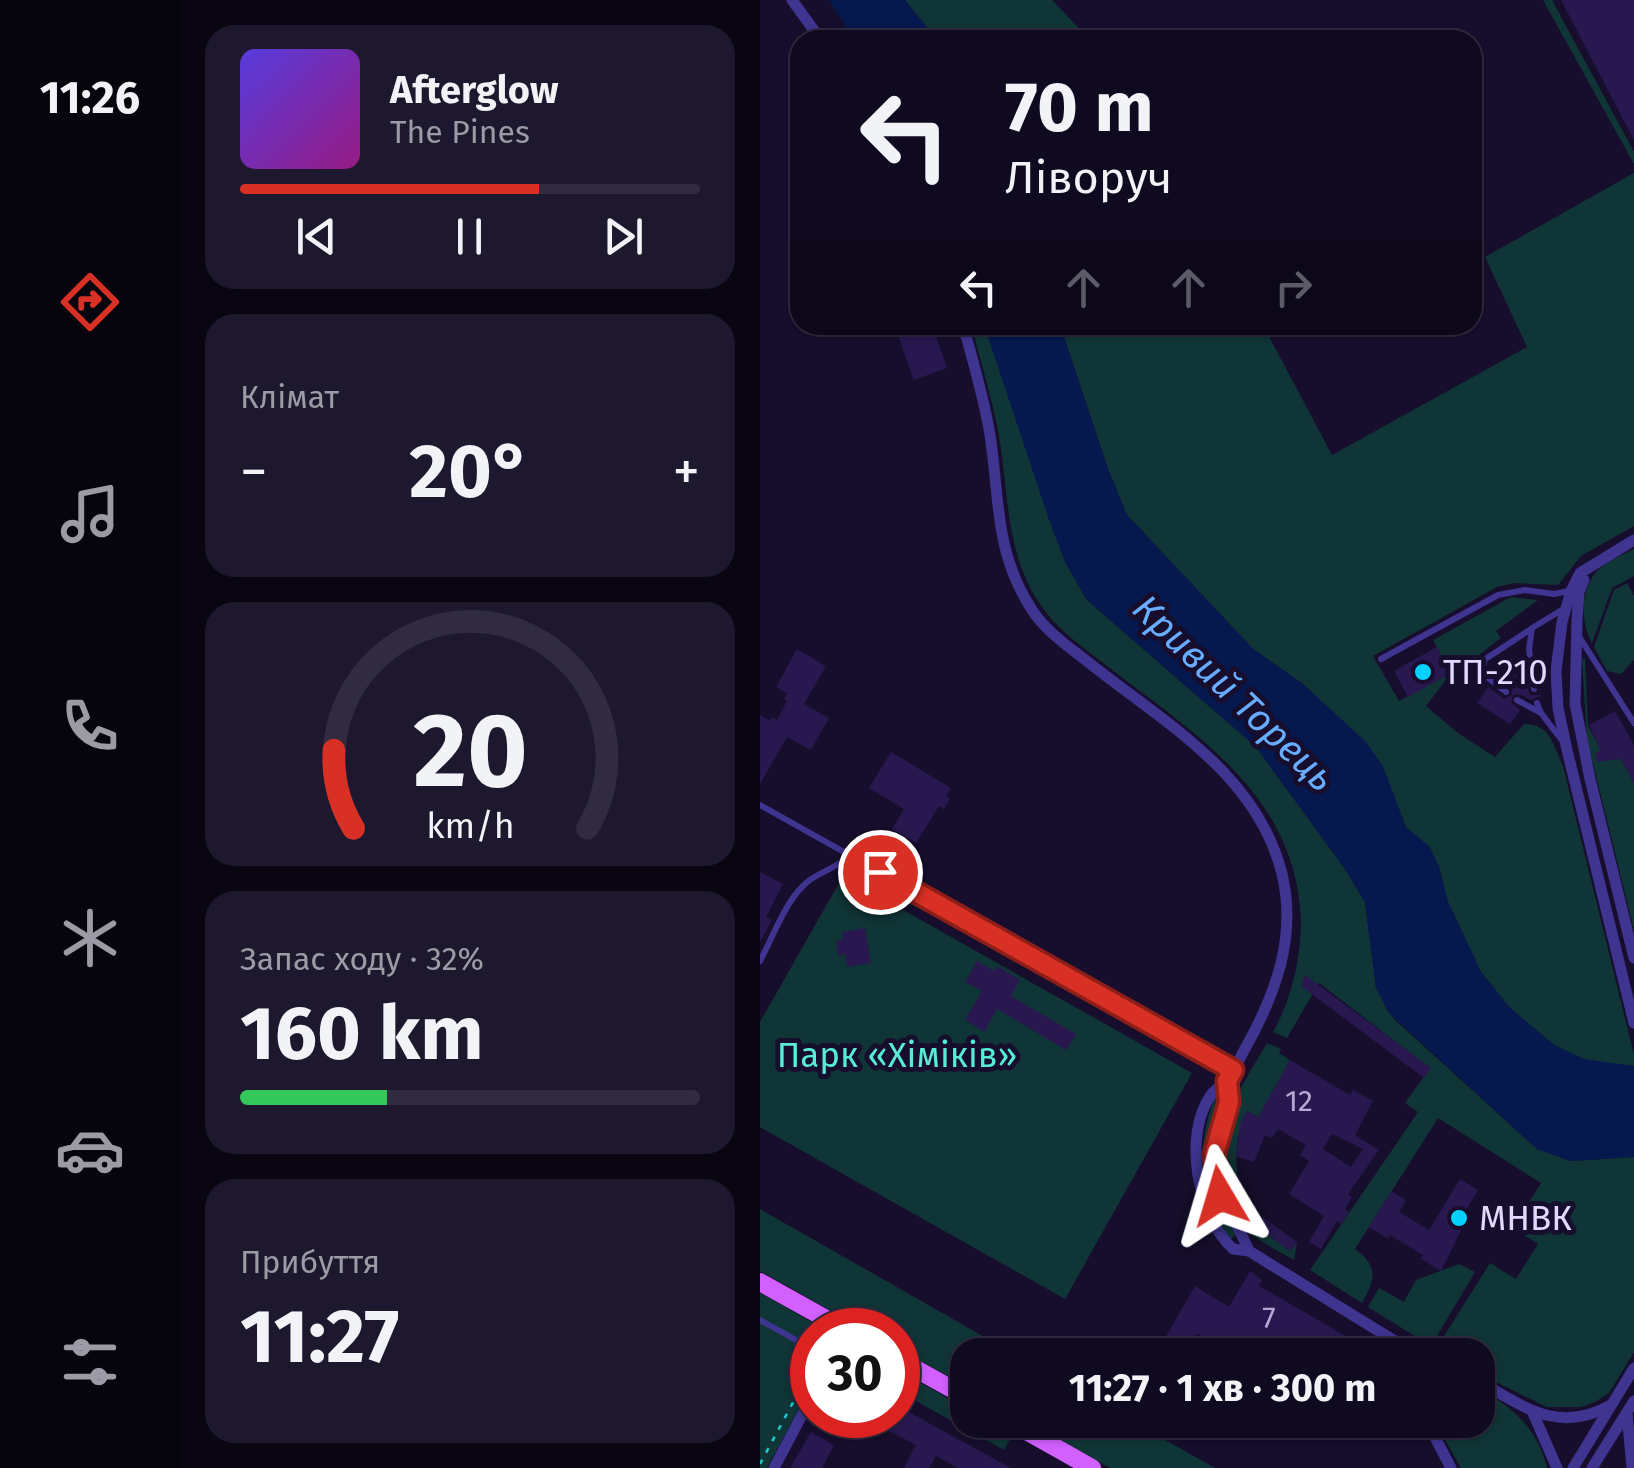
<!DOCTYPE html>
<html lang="uk">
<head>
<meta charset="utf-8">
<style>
  :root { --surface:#100a21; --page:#1e182e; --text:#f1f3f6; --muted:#9c9aa5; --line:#302b3f; --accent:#d93025 }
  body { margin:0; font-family:"Fira Sans",sans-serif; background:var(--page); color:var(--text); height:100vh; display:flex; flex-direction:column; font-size:38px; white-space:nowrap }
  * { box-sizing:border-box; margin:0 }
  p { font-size:32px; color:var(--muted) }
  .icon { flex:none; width:55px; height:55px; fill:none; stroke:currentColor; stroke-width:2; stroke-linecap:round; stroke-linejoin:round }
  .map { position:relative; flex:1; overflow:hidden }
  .sheet { display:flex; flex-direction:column; gap:25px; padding:25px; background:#090612; width:580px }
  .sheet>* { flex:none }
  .top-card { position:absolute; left:30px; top:30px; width:692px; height:305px; border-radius:30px; box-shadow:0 2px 8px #0004,0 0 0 2px var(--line); background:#100a21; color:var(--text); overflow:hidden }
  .speed { position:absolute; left:30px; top:1308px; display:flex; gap:20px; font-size:50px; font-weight:700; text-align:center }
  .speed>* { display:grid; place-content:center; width:130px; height:130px; border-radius:50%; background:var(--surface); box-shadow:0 2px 8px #0004,0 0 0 2px var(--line); line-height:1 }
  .speed .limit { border:15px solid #d22; background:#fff; color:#111 }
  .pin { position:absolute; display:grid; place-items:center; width:85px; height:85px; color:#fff; margin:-42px; border:5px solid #fff; border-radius:50%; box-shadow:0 2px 10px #0007 }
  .me { position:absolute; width:110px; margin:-55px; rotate:353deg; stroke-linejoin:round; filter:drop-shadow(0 0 8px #0008) }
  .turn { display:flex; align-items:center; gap:35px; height:210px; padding:0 50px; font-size:45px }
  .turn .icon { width:130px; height:130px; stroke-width:2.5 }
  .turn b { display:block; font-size:70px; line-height:85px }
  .lanes { display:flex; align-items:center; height:95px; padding:0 50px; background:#0003; justify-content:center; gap:50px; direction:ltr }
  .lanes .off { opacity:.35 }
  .big { font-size:75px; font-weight:700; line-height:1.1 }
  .sheet .tile { flex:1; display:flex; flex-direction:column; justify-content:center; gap:15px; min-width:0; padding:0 35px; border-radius:30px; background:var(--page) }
  .sheet .dial { align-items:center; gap:0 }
  .dial svg { height:260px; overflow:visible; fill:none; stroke:var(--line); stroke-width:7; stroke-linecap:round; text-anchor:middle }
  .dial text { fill:var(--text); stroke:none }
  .song { display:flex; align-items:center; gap:30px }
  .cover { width:120px; height:120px; border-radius:15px; background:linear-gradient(135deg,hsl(250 70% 55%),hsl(310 70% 35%)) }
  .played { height:10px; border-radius:5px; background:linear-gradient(90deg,var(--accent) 65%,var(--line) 65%) }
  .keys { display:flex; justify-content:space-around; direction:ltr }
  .heat { display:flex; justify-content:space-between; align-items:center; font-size:55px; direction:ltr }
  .charge { height:15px; border-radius:8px; background:linear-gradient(90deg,#34c759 32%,var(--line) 0) }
  .trip { position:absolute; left:190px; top:1338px; width:545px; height:100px; border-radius:30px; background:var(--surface); box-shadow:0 2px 8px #0004,0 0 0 2px var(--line); font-weight:700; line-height:100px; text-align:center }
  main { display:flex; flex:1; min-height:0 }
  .tabs { display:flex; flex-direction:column; width:180px; justify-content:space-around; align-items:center; background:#06040d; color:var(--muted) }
  .tabs .icon { width:70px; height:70px }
  .tabs .selected { color:var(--accent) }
  .tabs b { font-size:45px; color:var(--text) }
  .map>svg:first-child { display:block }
  .green { fill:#103537 }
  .water { fill:#05194e }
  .building { fill:#28184f; fill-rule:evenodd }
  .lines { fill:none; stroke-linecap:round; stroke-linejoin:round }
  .path { stroke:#23c6c9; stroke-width:2.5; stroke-dasharray:5 8; stroke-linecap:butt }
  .service { stroke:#3f3490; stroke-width:6 }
  .minor { stroke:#3f3490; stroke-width:11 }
  .primary { stroke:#d160ff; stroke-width:18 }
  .route-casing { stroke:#8d1f18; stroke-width:25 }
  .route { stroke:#d93025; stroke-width:18 }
  .poi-dot { fill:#05d1ff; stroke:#160e2c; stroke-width:4 }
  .labels { text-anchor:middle; stroke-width:10; stroke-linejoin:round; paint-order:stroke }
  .number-label { font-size:30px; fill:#b3a9d3 }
  .poi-label { font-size:35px; fill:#e1d9ff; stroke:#160e2c; text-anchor:start }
  .park-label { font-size:35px; fill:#57edd4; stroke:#160e2c }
  .water-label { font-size:38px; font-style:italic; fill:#67acff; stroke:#160e2c }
</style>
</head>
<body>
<main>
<nav class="tabs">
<b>11:26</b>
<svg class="icon selected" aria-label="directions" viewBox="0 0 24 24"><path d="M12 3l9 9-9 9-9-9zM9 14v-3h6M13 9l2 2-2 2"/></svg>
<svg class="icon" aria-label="music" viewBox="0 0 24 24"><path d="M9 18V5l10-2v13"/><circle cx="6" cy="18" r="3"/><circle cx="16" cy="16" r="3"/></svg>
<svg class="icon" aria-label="phone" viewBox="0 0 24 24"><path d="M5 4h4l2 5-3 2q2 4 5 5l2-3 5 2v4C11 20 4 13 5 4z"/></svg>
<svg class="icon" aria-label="climate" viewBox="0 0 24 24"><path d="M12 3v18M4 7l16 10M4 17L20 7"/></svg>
<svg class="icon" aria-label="car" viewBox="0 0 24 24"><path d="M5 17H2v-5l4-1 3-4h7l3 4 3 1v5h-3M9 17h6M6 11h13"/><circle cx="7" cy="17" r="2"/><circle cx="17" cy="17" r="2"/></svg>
<svg class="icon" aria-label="filters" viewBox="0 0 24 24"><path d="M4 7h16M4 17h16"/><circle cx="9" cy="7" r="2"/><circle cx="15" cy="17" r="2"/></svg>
</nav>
<section class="sheet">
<div class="tile">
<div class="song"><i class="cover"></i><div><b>Afterglow</b><p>The Pines</p></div></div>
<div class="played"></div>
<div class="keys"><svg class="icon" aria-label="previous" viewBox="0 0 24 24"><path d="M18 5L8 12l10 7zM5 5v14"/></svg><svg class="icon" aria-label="pause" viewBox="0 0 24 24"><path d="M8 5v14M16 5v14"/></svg><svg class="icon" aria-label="next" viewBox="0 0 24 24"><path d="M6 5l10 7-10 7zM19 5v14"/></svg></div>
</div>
<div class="tile"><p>Клімат</p>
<div class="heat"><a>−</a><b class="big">20°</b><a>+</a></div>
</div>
<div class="tile dial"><svg viewBox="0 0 100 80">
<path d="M14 69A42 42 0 1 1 86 69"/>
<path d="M14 69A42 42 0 0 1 8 45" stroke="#d93025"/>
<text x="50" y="56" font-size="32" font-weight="700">20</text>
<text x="50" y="72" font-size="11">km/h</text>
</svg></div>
<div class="tile"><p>Запас ходу · 32%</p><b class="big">160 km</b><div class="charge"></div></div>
<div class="tile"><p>Прибуття</p><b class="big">11:27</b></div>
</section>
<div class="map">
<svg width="874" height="1468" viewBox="0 0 874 1468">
  <rect width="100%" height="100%" fill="#160e2c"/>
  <!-- green -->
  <g class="green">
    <polygon points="145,0 292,0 330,40 177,40"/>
    <polygon points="783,0 792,0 874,152 874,164"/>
    <path d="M874 173V526L821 556 798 585 754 583 737 587 613 656 639 701 691 673 673 640 751 597 778 600 736 631 741 638 686 680 666 706 698 733 735 757 764 724C791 724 793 745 803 766L874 1055V1066L824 1060 794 1045 750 1008 721 972 688 902 679 867 646 827 636 803 543 684 493 649 367 515 348 469 300 325H503L572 455 767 347 725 257Z"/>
    <path d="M211 325H224L305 562 327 600 496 747 585 869 605 902 616 988 634 1019 777 1149 811 1161 874 1157V1352L849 1393 835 1402 821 1407H787L718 1373V1355H686L676 1349 730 1263 756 1279 778 1244 753 1228 781 1183 678 1118 595 1249C619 1266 615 1280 602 1303L550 1270 658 1112 645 1103 670 1068 559 983 527 1038 513 1032C533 997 544 947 540 907 529 790 432 732 347 666 323 647 297 630 280 604 245 553 249 494 239 436 232 398 221 362 211 325Z"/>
    <path d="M874 549V576L852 588 832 643C820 622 820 587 839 569 849 560 863 555 874 549Z"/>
    <polygon points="867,583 874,596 874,660 861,674 847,671 834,647 854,590"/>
    <polygon points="825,658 828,726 841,750 874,749 874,930 827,739 822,660"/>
    <polygon points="83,876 432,1073 305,1299 0,1127 0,1022"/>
    <path d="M507 1043 521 1049 519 1053 530 1060 499 1117 487 1111C473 1138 470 1188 494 1209L492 1215 496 1219 493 1224 530 1251 537 1242 534 1260C519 1251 500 1242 487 1231 473 1219 465 1199 462 1182 453 1127 480 1089 507 1043Z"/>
    <path d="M462 1096 457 1197 476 1234 471 1239C436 1201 436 1144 455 1097Z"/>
    <polygon points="0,1209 256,1355 208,1355 207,1387 138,1348 138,1330 105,1330 0,1271"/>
    <polygon points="699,1264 715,1272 671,1346 608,1307 619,1288 644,1302 656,1280"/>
    <polygon points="0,1293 66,1330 52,1330 52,1385 7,1468 0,1468"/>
    <polygon points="138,1370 207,1409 208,1420 228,1420 253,1434 244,1450 138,1391"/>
    <path d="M718 1388C752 1406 778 1429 787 1468H701L674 1420H718Z"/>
    <polygon points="265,1420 370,1420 455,1468 350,1468"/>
  </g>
  <!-- water -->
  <g class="water">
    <polygon points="69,0 145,0 177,40 94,40"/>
    <polygon points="224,325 300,325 348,469 367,515 493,649 543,684 605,741 623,766 646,827 670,847 679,867 688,902 721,972 750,1008 794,1045 824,1059 874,1066 874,1157 811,1161 777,1149 628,1012 616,988 605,902 585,869 496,747 327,600 305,562 289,520"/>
  </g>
  <!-- building -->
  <g class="building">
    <polygon points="801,0 874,0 874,140"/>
    <polygon points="134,325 172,325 187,368 154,380"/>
    <polygon points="677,647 691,673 648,697 634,671"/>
    <polygon points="37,649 66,666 44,704 69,718 51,750 27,737 0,784 0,715 10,721 12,717 17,720 27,701 24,699 27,693 16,687"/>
    <polygon points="744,667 766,683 770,695 783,695 771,700 759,694 753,695 751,703 760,710 750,724 717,703 728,687 744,699 752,695 751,687 738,677"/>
    <polygon points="855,711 874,745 874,784 861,759 837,762 835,752 841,751 829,725"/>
    <polygon points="131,752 191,788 186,796 190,799 184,809 179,806 156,843 132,829 144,809 109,788"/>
    <polygon points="0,872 23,884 6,917 12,920 0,942"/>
    <polygon points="105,928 111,963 87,967 85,954 78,956 76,941 83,940 82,932"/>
    <polygon points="217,961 234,971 237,966 260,980 251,996 316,1034 306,1050 237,1009 224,1032 205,1020 222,991 205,982"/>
    <polygon points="545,975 671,1068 664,1078 541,986"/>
    <path d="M530 1060 590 1095 593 1090 613 1101 595 1135 619 1150 588 1194 592 1197 585 1209 589 1212 581 1224 577 1221 561 1249 549 1242 564 1216 529 1194 549 1161 540 1155 546 1145 518 1129 512 1138 505 1135 494 1162 476 1156 481 1122 487 1111 498 1117ZM572 1134 603 1149 591 1167 563 1149Z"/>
    <polygon points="700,1179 718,1190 696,1227 701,1230 681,1271 661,1259 663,1255 630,1235 628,1239 609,1227 631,1191 646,1200 639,1212 669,1230"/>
    <polygon points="500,1215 537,1242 530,1251 493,1224"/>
    <polygon points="490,1271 502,1280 499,1286 619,1355 458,1355 462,1348 437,1334 425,1355 407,1355 413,1343 405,1338 435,1286 469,1307"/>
    <polygon points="138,1405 156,1416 251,1468 198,1468 176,1456 169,1468 144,1468 156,1445 99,1415 138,1415"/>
    <polygon points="51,1432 74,1445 62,1468 30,1468"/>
  </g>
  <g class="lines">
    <!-- path -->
    <polyline class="path" points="0,1464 52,1367"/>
    <!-- service -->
    <g class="service">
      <polyline points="820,638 874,723"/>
      <polyline points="621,659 738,595 765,590 794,594 809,591"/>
      <polyline points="774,689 769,649 772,628 805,608"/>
      <polyline points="746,692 723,674 724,660 771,629"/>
      <polyline points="757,700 781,713"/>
      <polyline points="777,703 781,713 801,739"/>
      <polyline points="0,805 473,1070"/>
      <path d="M0 961C13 937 24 904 44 885 56 872 77 869 90 855"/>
      <polyline points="0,1320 52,1349"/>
    </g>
    <!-- minor -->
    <g class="minor">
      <polyline points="32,0 61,40"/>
      <path d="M203 325C213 361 224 398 230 435 240 500 234 551 272 610 287 633 312 649 333 666 407 724 498 776 522 874 537 936 516 993 486 1047 480 1057 475 1070 468 1080 463 1086 455 1089 451 1095 422 1136 438 1217 473 1249L489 1251 638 1343 663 1355"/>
      <polyline points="874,540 820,573 811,591 802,622 796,671 798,708 807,750 874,1023"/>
      <polyline points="824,580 819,592 817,620 815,704 830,779 874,958"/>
      <path d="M467 1081C472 1109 454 1130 454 1157 453 1195 476 1218 489 1251"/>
      <path d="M718 1381C763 1406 798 1435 851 1405"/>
      <polyline points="773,1413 797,1468"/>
      <polyline points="867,1413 872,1468"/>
      <polyline points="666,1420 691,1468"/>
      <polyline points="14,1468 52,1396"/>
      <polyline points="813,1468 874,1368"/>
      <polyline points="832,1468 874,1401"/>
    </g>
    <!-- primary -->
    <g class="primary">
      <polyline points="0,1282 86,1330"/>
      <polyline points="138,1359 208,1398"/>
      <polyline points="247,1420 332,1468"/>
    </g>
  </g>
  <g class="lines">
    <defs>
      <polyline id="route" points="120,872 473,1070 467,1081 469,1102 454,1155 460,1196"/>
    </defs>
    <!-- route casing -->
    <use href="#route" class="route-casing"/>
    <!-- route -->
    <use href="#route" class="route"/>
  </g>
  <!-- markers -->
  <g class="poi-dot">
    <circle cx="663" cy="672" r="10"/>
    <circle cx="699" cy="1218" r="10"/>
  </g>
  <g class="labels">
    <!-- number labels -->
    <g class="number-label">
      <text x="539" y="1111">12</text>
      <text x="509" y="1328">7</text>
    </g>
    <!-- poi labels -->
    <g class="poi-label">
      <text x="683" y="684">ТП-210</text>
      <text x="719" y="1230">МНВК</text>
    </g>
    <!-- park labels -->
    <g class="park-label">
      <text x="137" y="1067">Парк «Хіміків»</text>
    </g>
    <!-- water labels -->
    <g class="water-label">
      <text transform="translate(474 693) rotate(44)" y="13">Кривий Торець</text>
    </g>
  </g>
</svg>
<div class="speed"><div class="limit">30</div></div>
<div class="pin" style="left:120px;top:872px;background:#d93025"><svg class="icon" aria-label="arrive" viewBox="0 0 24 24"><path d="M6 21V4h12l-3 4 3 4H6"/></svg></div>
<svg class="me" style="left:460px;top:1196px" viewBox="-20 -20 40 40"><path d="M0-17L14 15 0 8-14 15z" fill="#d93025" stroke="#fff" stroke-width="4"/></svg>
<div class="trip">11:27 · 1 хв · 300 m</div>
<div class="top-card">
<div class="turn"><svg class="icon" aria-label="left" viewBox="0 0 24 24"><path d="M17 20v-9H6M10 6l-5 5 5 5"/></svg><div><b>70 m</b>Ліворуч</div></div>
<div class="lanes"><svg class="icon" aria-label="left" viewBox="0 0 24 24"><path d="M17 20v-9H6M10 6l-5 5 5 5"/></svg><svg class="icon off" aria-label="ahead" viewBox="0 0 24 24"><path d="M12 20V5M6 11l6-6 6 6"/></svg><svg class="icon off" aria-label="ahead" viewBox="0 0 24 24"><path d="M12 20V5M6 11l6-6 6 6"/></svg><svg class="icon off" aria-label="right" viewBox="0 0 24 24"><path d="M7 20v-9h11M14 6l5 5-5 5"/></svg></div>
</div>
</div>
</main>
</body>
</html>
